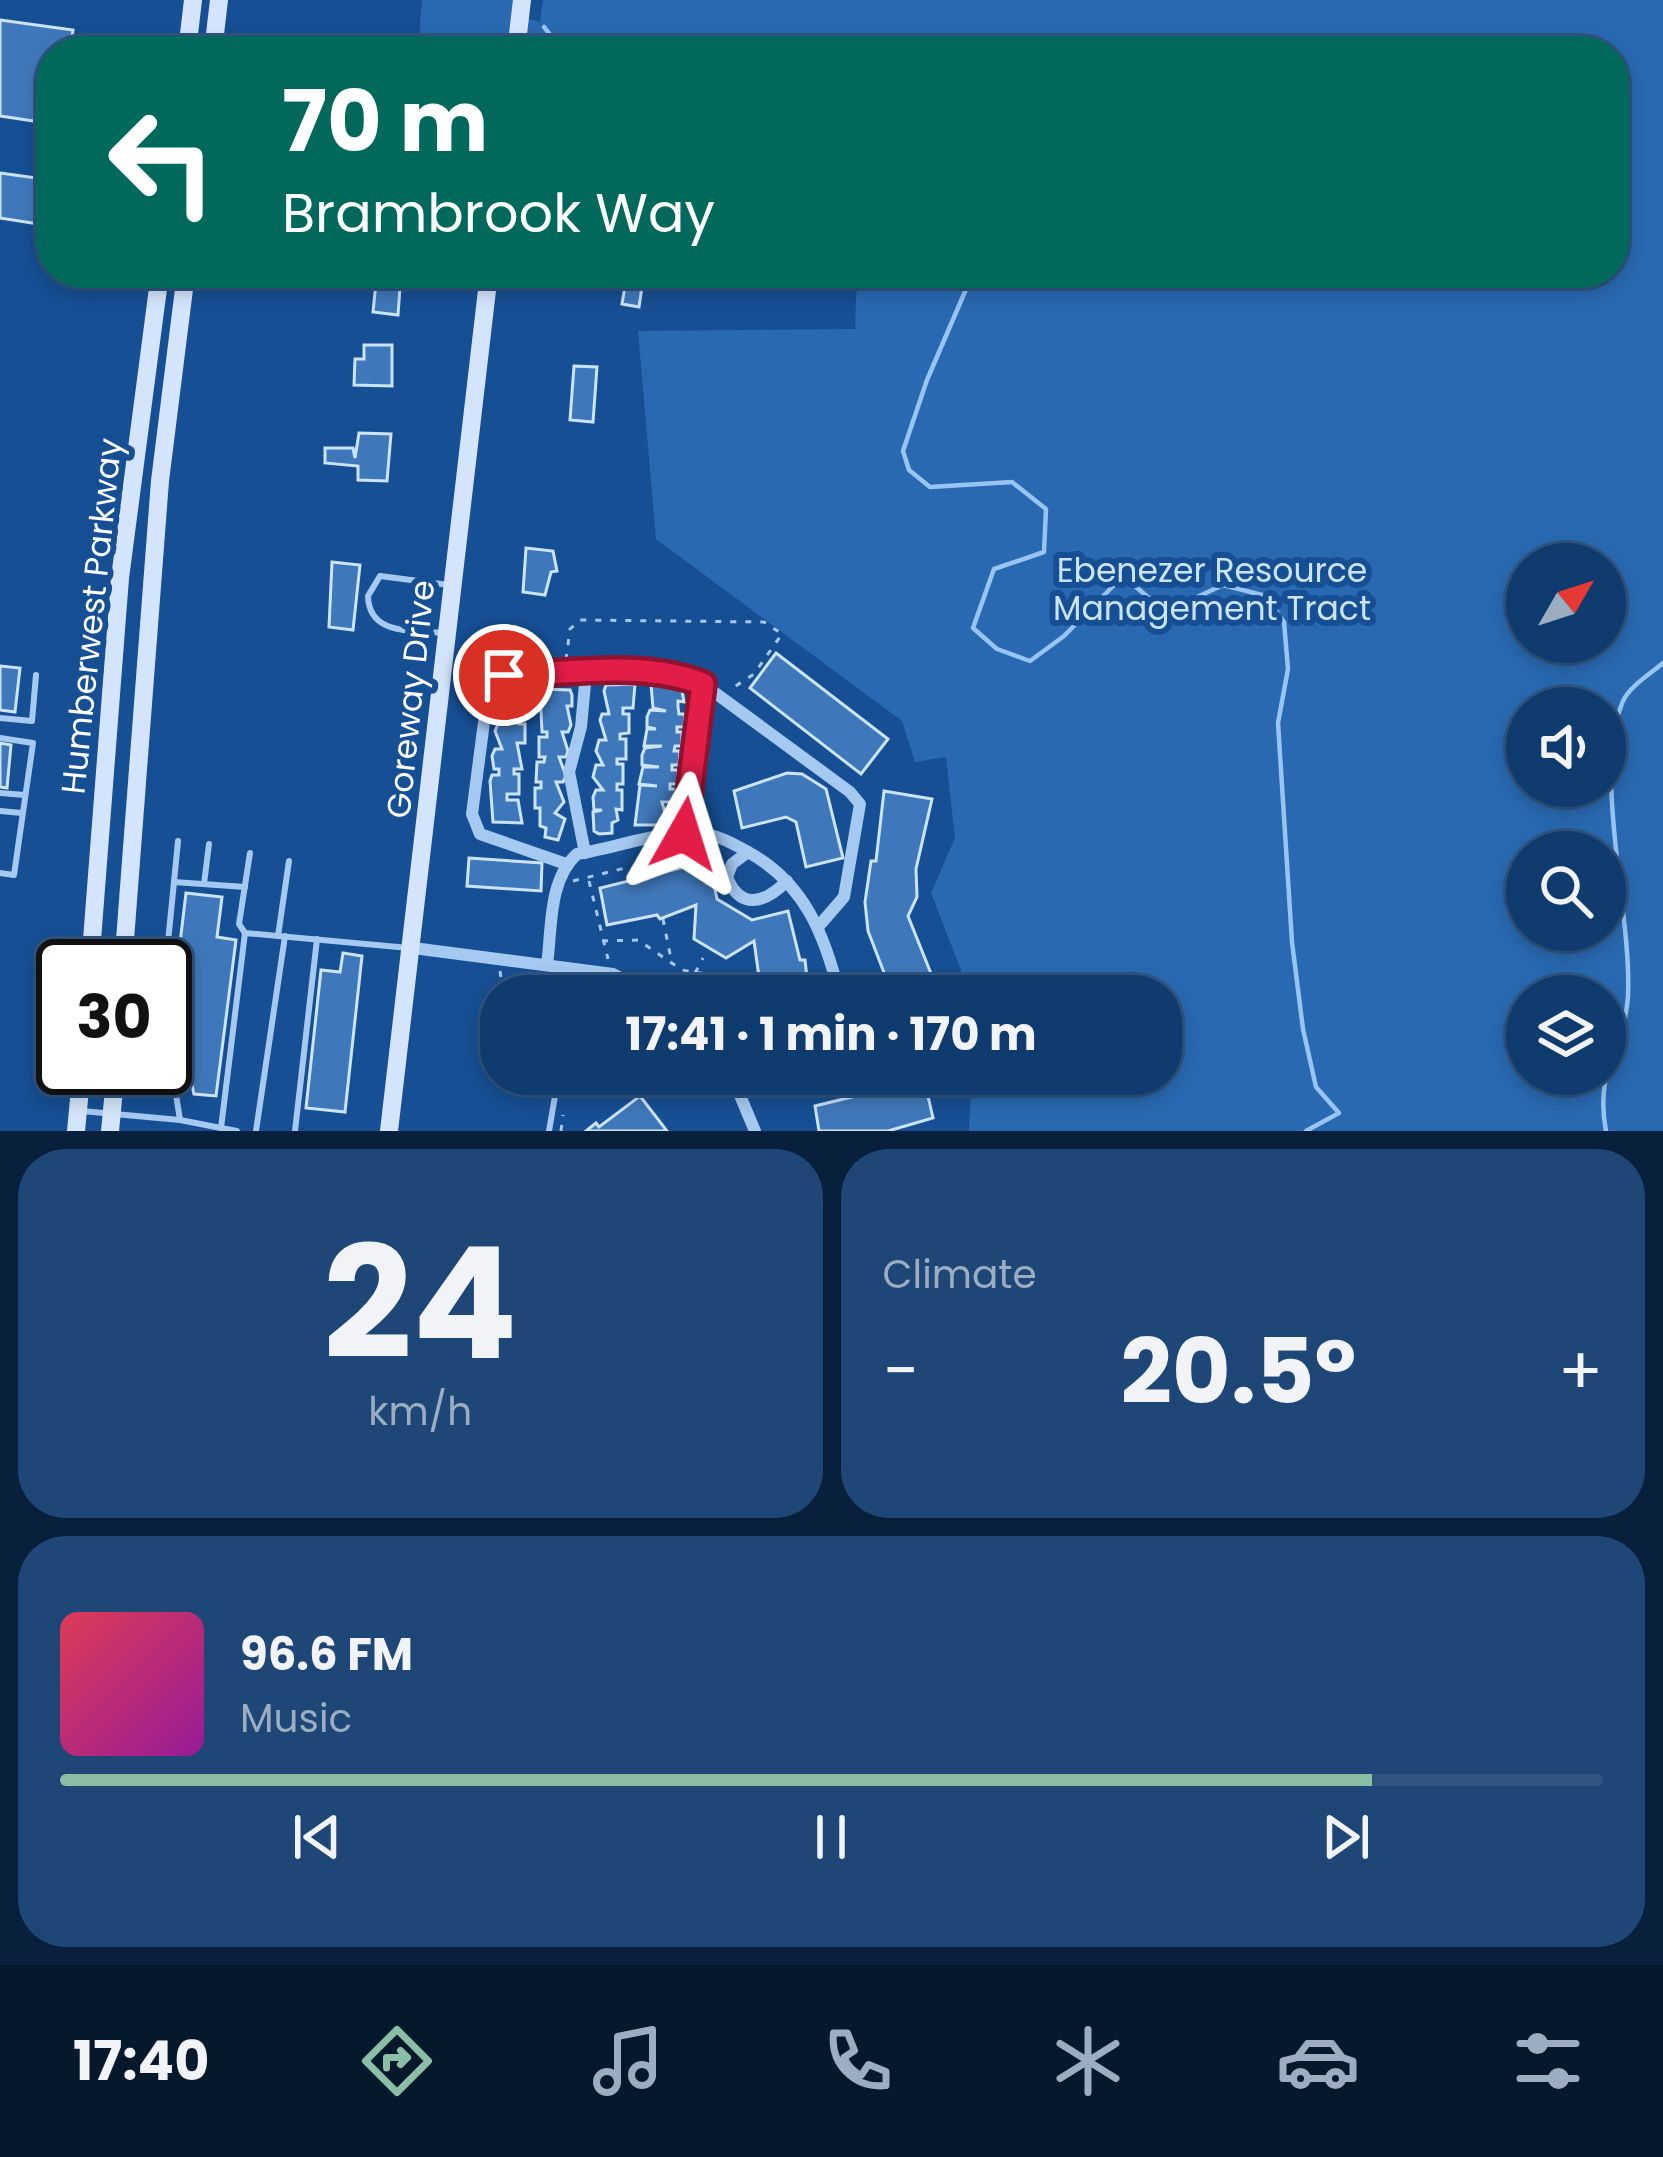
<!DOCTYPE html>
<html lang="en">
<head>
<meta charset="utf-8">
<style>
  :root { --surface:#103b6e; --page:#1e4676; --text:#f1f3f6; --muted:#9cadc2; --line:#305581; --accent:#8abfa5 }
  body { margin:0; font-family:Poppins,sans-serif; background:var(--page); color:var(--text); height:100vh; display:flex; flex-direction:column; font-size:45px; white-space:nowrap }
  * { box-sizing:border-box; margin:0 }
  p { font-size:39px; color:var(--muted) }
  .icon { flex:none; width:66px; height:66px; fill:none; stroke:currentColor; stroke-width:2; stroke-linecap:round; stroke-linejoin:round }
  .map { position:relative; height:1131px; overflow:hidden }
  .drawer { display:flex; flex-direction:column; gap:18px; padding:18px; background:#09203c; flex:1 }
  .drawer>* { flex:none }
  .hud { position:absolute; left:36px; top:36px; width:1593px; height:252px; border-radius:48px; box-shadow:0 6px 18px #0003,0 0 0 3px var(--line); background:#00695c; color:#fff; overflow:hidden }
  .needle { width:78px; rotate:51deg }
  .tools { position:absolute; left:1506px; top:543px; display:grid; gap:24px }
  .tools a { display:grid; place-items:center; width:120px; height:120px; border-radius:50%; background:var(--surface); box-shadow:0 6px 18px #0003,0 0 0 3px var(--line); font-size:60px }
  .speed { position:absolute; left:36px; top:939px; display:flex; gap:24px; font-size:60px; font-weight:700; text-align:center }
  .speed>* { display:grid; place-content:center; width:156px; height:156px; border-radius:50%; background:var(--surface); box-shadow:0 6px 18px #0003,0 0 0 3px var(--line); line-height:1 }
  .speed .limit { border:6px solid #111; border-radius:18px; background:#fff; color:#111 }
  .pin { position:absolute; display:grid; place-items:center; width:102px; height:102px; color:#fff; margin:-51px; border:6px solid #fff; border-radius:50%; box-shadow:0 3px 12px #0007 }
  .me { position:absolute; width:132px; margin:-66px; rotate:6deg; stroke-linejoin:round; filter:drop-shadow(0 0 9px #0008) }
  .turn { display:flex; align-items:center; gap:42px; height:252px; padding:0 48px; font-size:54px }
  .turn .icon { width:156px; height:156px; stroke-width:2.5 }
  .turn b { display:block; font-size:84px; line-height:102px }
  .big { font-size:90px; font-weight:700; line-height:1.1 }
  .drawer .tile { flex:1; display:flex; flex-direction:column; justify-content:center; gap:18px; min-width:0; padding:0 42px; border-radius:48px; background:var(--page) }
  .drawer .dial { align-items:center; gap:0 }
  .dial b { font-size:156px; line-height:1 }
  .song { display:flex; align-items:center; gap:36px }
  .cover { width:144px; height:144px; border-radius:18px; background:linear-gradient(135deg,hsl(350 70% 55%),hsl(300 70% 35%)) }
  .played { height:12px; border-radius:6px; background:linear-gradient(90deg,var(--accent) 85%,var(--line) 85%) }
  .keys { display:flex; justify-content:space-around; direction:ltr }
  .heat { display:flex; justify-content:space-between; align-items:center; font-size:66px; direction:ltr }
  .drawer .tiles { flex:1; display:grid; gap:18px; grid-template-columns:1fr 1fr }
  .tile:last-child { grid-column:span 2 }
  .trip { position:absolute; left:480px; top:975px; width:702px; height:120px; border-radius:48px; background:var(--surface); box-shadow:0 6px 18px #0003,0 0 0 3px var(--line); font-weight:700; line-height:120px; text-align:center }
  .tabs { display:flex; height:192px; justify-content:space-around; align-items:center; background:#06182c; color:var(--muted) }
  .tabs .icon { width:84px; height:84px }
  .tabs .selected { color:var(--accent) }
  .tabs b { font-size:54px; color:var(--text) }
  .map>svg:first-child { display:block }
  .green { fill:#2969b1; fill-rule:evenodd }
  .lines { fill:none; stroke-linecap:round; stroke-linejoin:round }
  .stream { stroke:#98c4f3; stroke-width:4.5 }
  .building { fill:#3f78ba; stroke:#cce3fc; stroke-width:3 }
  .path { stroke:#a5c9f1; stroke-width:3; stroke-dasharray:6 9; stroke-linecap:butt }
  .lane { stroke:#a5c9f1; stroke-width:6 }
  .street { stroke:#a5c9f1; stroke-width:12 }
  .secondary { stroke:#d4e5fb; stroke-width:18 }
  .route-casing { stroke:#92132f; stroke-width:30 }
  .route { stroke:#e11d48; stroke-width:21 }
  .labels { text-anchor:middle; stroke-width:12; stroke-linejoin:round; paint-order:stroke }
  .park-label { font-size:33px; fill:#cce3fc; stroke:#164f93 }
  .street-label { font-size:33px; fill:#fff; stroke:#164f93 }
</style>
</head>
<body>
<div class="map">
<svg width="1663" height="1131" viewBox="0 0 1663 1131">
  <rect width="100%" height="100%" fill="#164f93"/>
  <!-- green -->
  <path class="green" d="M422 0H523L520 16 540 22 543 0H1663V1131H969L972 1074H1161V996H971L931 893 955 838 946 757 915 762 902 721 656 539 638 331 855 329 857 273H1614V51H418ZM1527 564H1605V642H1527ZM1527 708H1605V786H1527ZM1527 852H1605V930H1527ZM1527 996H1605V1074H1527Z"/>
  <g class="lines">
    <!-- stream -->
    <g class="stream">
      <polyline points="544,27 563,51"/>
      <polyline points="973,273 927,380 903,451 909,470 930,487 1012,482 1046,509 1044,552 994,569 973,628 997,649 1030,661 1064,636 1119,580 1128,580 1165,612 1223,585 1266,596 1284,622 1288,669 1278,723 1292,942 1303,1029 1316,1087 1339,1113 1306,1131"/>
      <path d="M1606 1131C1594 1068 1625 1047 1628 996 1632 912 1592 775 1623 701 1629 687 1651 673 1663 663"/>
    </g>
  </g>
  <!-- building -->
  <g class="building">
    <polygon points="0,20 73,30 70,51 51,51 47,123 0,116"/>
    <polygon points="0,173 51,180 51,226 0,218"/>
    <polygon points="377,273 401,273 398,315 373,312"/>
    <polygon points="621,273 644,273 639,307 622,304 625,286"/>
    <polygon points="364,345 392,345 392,386 354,385 355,359 364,359"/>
    <polygon points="574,366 597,367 593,422 570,420"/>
    <polygon points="359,433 391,434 387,481 358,480 358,466 325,463 325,448 353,448 355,458"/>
    <polygon points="526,548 553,551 557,571 551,572 545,595 523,592"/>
    <polygon points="332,562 360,565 353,630 329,627"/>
    <polygon points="776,653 888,739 861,774 750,688"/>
    <polygon points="0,666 20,668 15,712 0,710"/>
    <polygon points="635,684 633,708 623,708 623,714 629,714 629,733 620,734 620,739 626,739 626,759 617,759 617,764 623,764 623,784 617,784 617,790 622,790 622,810 616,809 618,820 612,823 612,833 599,834 594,831 593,812 602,810 594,810 593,797 596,790 603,790 593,777 596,765 603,765 596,751 599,740 606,740 600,720 602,714 609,714 604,691 606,685"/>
    <polygon points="651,684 681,685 684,702 678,701 678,707 679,714 685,714 684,727 677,727 677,732 682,732 682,746 675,746 674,751 680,751 679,765 672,765 672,770 678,770 678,784 670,784 670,789 676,789 675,802 662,802 667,820 664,825 635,825 640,785 657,786 639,784 643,767 659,767 642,765 642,755 645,748 662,746 644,746 647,729 656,729 647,727 647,717 650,710 666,711 653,708"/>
    <polygon points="540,689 570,690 572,695 572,706 567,706 571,725 568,732 562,732 568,751 566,757 559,757 566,776 563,782 556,782 564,802 555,813 565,819 558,840 545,837 546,828 540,826 540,808 535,808 535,788 541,788 541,782 536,782 537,762 544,762 545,757 539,757 539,737 547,737 547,732 542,732"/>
    <polygon points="514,694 525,694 528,700 528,718 519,718 519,724 525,724 525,743 517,743 522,769 514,769 514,774 519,774 519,794 507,794 507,800 518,800 522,823 493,822 490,781 492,775 499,775 499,769 494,769 492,756 495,749 502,749 495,731 498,724 505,724 505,717 499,711 499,700 501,695"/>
    <polygon points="0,743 11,745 7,788 0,787"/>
    <polygon points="787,773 802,774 826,789 843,858 806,867 796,822 786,817 742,828 734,791"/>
    <polygon points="884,791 932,799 916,869 917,897 908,916 940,996 893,996 868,931 865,902 871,861 876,861"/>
    <polygon points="469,858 542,863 541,891 467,886"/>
    <polygon points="709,861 717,899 752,920 788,911 800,960 805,960 809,996 768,996 765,985 760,984 754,941 726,958 694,939 696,905 660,919 657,915 607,925 600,888"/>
    <polygon points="186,893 222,897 217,937 236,940 216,1096 194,1094 186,1059 191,1029 182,1028 185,1009 177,1007 186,971 177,968"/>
    <polygon points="343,953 362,956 345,1112 306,1108 321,970 340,972"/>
    <polygon points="924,1079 933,1118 888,1131 819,1131 815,1106 864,1094 864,1089"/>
    <polygon points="640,1096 667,1131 586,1131 596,1123 599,1127"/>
  </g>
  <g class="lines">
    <!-- path -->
    <g class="path">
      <polyline points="566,660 570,629 580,620 764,622 782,634 754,674 734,687"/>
      <polyline points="573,881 629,867 645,873 666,867 681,846"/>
      <polyline points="589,881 608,959"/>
      <polyline points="663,919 671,959"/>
      <polyline points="602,941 638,940 682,970 736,979 749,996"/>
      <polyline points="500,971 502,985 538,996"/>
      <polyline points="695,973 703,958"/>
      <polyline points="735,978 757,973"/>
      <polyline points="560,1074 563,1088"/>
      <polyline points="561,1131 563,1115"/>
    </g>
    <!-- lane -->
    <g class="lane">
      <path d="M444 633C413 630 369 636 368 596L380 576 449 585"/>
      <polyline points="0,718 32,721 36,675"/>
      <polyline points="0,738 33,743 14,875 0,873"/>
      <polyline points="0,793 25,795"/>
      <polyline points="0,811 22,813"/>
      <polyline points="178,841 174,882 245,887"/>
      <polyline points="204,884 209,844"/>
      <polyline points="245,933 239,924 250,853"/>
      <polyline points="278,936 289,861"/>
      <polyline points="165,972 174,882"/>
      <polyline points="165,1025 180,1120 221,1128"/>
      <polyline points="536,1077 555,1096 549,1131"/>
      <polyline points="82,1111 180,1120"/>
      <polyline points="237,1131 221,1128 245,933 409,948"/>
      <polyline points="256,1131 285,936"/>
      <polyline points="295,1131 317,939"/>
    </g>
    <!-- street -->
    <g class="street">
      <polyline points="703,684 850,792 860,804 844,897 818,927"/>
      <path d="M748 852 732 864 727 877C740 910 764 904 787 881"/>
      <polyline points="585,853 569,772 581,727 586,673"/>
      <path d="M566 864 480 834 472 814 489 684 504 675C568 674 642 660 703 684L684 834"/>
      <polyline points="413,948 613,974 655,996"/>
      <path d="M547 965C552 929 548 880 577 854 615 848 659 831 697 833 716 834 732 843 748 852 805 883 825 936 840 996"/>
      <polyline points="731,1074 755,1131"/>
      <polyline points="846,1074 860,1079 877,1074"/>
      <polyline points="738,1084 795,1074"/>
    </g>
    <!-- secondary -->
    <g class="secondary">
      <polyline points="187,51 193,0"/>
      <polyline points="213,51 219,0"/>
      <polyline points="516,51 522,0"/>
      <polyline points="90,966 120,578 160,273"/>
      <polyline points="123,966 160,481 186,273"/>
      <polyline points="76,1131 82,1068"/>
      <polyline points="110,1131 116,1068"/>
      <polyline points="389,1131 489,273"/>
    </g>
  </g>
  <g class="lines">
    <defs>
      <path id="route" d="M504 675C568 674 642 660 703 684L684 834"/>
    </defs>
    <!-- route casing -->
    <use href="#route" class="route-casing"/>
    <!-- route -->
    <use href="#route" class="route"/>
  </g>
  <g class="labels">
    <!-- park labels -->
    <g class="park-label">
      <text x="1212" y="582">Ebenezer Resource<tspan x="1212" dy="38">Management Tract</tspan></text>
    </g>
    <!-- street labels -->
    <g class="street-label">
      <text transform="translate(91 616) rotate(-84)" y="12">Humberwest Parkway</text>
      <text transform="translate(410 699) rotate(-84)" y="12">Goreway Drive</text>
    </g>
  </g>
</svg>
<div class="tools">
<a><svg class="needle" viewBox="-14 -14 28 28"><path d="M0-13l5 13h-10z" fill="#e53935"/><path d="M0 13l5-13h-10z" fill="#9cadc2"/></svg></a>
<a><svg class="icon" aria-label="sound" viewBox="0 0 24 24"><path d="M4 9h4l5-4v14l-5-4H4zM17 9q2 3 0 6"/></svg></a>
<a><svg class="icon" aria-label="search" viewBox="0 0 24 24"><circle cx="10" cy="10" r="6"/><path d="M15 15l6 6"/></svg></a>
<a><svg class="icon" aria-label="layers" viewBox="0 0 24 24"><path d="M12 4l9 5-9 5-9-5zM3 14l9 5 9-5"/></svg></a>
</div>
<div class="speed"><div class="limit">30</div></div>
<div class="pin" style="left:504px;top:675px;background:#d93025"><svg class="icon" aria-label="arrive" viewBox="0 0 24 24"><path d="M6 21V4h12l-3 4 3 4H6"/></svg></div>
<svg class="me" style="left:684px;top:834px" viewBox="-20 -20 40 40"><path d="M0-17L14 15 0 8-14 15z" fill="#e11d48" stroke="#fff" stroke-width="4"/></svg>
<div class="trip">17:41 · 1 min · 170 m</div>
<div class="hud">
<div class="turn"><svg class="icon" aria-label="left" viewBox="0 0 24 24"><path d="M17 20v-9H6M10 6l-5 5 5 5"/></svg><div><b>70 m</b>Brambrook Way</div></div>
</div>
</div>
<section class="drawer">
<div class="tiles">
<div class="tile dial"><b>24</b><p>km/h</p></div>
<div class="tile"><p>Climate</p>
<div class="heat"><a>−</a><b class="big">20.5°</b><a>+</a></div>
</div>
<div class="tile">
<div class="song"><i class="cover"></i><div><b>96.6 FM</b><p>Music</p></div></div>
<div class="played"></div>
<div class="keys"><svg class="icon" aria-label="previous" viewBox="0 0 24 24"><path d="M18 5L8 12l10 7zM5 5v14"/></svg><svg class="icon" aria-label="pause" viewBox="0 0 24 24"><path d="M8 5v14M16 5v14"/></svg><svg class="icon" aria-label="next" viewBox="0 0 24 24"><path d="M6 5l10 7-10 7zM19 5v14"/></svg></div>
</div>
</div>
</section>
<nav class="tabs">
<b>17:40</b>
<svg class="icon selected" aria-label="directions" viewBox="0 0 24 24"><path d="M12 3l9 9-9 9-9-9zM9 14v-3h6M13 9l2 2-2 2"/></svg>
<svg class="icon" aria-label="music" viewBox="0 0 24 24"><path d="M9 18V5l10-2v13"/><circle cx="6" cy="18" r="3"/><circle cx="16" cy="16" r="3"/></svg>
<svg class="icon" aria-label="phone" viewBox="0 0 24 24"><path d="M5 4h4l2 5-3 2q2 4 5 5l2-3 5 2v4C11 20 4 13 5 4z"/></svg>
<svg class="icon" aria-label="climate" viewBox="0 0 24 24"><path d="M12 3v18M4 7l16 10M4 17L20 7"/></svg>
<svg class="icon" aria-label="car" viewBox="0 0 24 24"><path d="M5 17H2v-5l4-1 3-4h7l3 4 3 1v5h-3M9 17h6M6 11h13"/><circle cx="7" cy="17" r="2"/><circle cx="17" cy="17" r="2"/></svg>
<svg class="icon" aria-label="filters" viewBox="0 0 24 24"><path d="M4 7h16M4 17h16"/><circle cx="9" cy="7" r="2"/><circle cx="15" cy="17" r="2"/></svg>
</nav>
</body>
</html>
